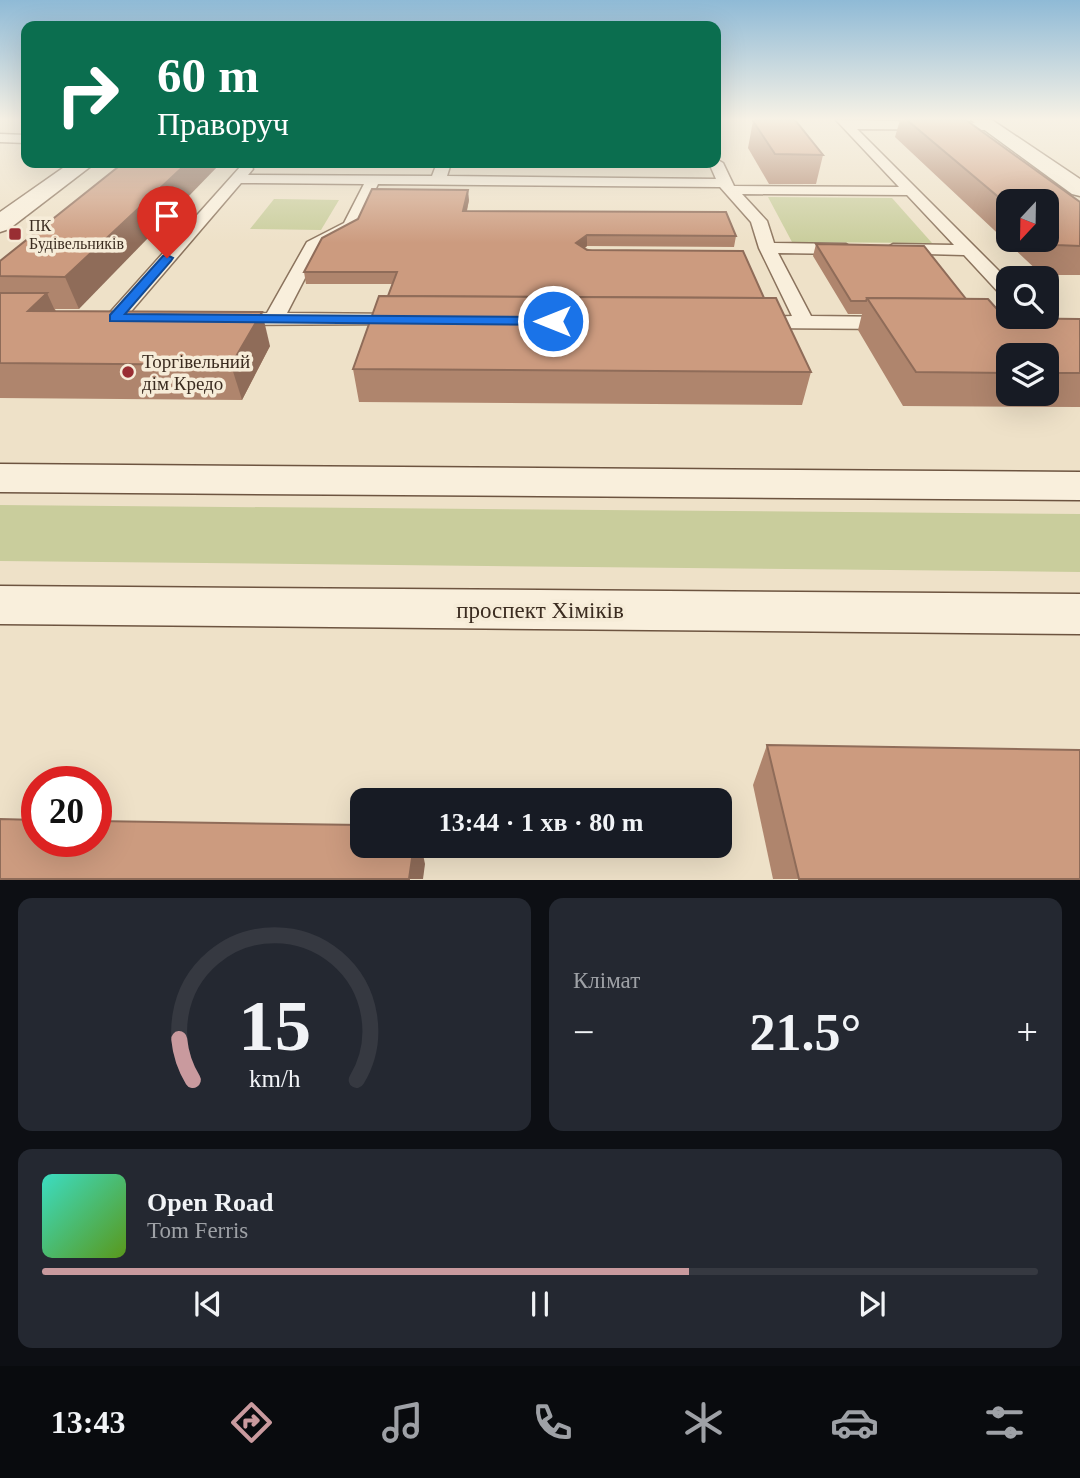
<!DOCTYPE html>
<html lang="uk">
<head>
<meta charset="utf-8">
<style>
  :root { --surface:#171b24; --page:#242831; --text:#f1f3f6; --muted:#9ea1a6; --line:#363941; --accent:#c99a9e }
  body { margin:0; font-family:Georgia,serif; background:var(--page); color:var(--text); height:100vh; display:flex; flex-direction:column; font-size:26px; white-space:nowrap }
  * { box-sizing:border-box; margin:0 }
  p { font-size:23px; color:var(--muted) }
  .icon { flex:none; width:38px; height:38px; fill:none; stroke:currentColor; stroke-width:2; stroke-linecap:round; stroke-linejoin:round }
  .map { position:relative; height:880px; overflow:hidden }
  .sheet { display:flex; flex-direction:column; gap:18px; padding:18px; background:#0d0f14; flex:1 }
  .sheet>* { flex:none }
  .top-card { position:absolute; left:21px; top:21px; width:700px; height:147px; border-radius:14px; box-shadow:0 7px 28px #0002; background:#0b6e4f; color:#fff; overflow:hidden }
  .needle { width:46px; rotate:202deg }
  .fabs { position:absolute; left:996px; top:189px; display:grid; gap:14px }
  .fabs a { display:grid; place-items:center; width:63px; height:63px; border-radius:14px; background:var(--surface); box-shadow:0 7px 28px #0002; font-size:35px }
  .speed { position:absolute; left:21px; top:766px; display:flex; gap:14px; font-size:35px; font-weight:700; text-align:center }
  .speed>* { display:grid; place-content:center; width:91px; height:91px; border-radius:50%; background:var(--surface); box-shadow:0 7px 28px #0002; line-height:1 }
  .speed .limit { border:10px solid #d22; background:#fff; color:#111 }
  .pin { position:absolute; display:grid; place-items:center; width:60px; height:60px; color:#fff; margin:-72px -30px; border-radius:50% 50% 50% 0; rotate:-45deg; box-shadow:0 0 7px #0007 }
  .pin .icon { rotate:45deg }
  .me { position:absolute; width:77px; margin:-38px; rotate:270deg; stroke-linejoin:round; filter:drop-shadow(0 0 5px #0008) }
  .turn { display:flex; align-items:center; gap:24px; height:147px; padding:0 21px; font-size:32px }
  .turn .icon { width:91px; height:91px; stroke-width:2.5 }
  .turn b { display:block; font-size:49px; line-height:60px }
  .big { font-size:52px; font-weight:700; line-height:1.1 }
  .sheet .widget { flex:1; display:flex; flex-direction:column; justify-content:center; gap:10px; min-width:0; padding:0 24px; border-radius:14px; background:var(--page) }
  .sheet .dial { align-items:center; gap:0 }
  .dial svg { height:182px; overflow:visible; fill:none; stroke:var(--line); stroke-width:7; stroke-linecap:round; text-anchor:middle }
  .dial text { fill:var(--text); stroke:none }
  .song { display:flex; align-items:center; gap:21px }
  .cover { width:84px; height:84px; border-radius:10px; background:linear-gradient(135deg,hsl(170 70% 55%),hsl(90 70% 35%)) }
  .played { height:7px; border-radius:4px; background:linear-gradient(90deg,var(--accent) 65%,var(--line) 65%) }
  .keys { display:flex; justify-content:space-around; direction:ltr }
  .heat { display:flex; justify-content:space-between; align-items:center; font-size:38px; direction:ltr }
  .sheet .tiles { flex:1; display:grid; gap:18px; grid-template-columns:1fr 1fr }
  .widget:last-child { grid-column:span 2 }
  .trip { position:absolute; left:350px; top:788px; width:382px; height:70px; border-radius:14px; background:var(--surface); box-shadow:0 7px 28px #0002; font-weight:700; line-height:70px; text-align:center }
  .tabs { display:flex; height:112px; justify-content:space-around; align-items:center; background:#090b0e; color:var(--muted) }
  .tabs .icon { width:49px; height:49px }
  .tabs .current { color:var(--accent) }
  .tabs b { font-size:32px; color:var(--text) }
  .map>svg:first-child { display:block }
  .green { fill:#c9cd9c }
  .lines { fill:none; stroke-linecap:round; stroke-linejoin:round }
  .service-casing { stroke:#8b735d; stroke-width:3 }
  .minor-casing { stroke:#8b735d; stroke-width:3 }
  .tertiary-casing { stroke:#8b735d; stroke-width:3 }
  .secondary-casing { stroke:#6d5440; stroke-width:3 }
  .service { fill:#f9efdc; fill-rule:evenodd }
  .minor { fill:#f9efdc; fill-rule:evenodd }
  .tertiary { fill:#f9efdc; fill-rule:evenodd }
  .secondary { fill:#f9efdc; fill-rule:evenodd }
  .wall { fill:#af856d; fill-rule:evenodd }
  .shaded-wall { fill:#8f6c59 }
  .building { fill:#cc9b7f; stroke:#8f6c59; stroke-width:2 }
  .route { fill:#1a73e8; stroke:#114b97; stroke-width:2 }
  .poi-dot { fill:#992e33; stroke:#f6ecd8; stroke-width:2.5 }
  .labels { text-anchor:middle; stroke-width:7; stroke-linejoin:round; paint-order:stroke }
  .far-poi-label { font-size:16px; fill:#3b2c20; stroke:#f6ecd8; text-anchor:start }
  .poi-label { font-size:19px; fill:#3b2c20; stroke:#f6ecd8; text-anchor:start }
  .near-street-label { font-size:23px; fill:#3b2c20; stroke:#f6ecd8 }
</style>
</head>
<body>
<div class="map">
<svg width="1080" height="880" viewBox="0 0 1080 880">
  <rect width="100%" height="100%" fill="#eee1c8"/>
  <!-- green -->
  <g class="green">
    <polygon points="768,197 892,198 932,243 792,242"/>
    <polygon points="274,199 339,200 321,230 250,229"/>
    <polygon points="0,505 1080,514 1080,572 0,561"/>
  </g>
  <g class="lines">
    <defs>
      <g id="service">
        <polygon points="836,120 994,123 994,129 990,130 857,129 1008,280 1008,297 1001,295 964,255 887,253 885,249 893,244 954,245 907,195 742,194 767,221 774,243 846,244 854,249 846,254 778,253 811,316 893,317 900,319 903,323 900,327 893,329 755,328 748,326 745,322 748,318 792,316 759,248 751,222 720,187 378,184 357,229 320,249 287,313 403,314 410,316 413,320 410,324 230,325 223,323 220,319 223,315 267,313 307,242 344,223 364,184 241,183 122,322 108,322 105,318 241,166 251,166 253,169 248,175 432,176 437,163 451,163 447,176 716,179 709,163 716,163 716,159 723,163 734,186 899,187"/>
        <polygon points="0,134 26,135 26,143 0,142"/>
      </g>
      <polygon id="minor" points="971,120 992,120 1080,179 1080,196 1072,194"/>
      <polygon id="tertiary" points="70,163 95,163 9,229 0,232 0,212"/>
      <g id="secondary">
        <polygon points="0,464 1080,472 1080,500 0,492"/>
        <polygon points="0,586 1080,594 1080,634 0,624"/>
      </g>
    </defs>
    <!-- service casing -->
    <use href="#service" class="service-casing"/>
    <!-- minor casing -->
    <use href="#minor" class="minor-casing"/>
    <!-- tertiary casing -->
    <use href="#tertiary" class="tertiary-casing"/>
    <!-- secondary casing -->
    <use href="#secondary" class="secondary-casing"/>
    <!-- service -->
    <use href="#service" class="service"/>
    <!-- minor -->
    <use href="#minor" class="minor"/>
    <!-- tertiary -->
    <use href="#tertiary" class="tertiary"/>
    <!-- secondary -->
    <use href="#secondary" class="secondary"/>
  </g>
  <!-- wall -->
  <g class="wall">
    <path d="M900 120H966L1080 202V275H1042L895 137ZM1008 201H1046V240H1008Z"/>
    <polygon points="753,121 823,155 816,184 769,184 748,148"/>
    <polygon points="123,163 79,309 55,309 56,311 270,346 242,400 0,398 0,261"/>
    <polygon points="469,200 467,211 736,236 734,247 587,246 585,248 764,298 811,372 802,405 359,402 353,369 388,296 392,284 306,284 304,272"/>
    <path d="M816 244 966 299 1005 318 1080 319V407L903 406 858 330 862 314H848L813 256ZM1008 355H1046V394H1008Z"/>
    <polygon points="767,745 1080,879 773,879 753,785"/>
  </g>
  <!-- shaded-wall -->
  <g class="shaded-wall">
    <polygon points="187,163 221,163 79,309 65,277"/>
    <polygon points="468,190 469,200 464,222 463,211"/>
    <polygon points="587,235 587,246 576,255 576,243"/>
    <polygon points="47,293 62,326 28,311"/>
    <polygon points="262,312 270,346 242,400 231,365"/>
    <polygon points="414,845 421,845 425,864 423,879 409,879"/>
  </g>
  <!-- building -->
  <g class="building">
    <polygon points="755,120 795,120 823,155 775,154 753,121"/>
    <polygon points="907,120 966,120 1080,202 1080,246 1056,245 1046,238 1046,201 1008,201 1008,205"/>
    <polygon points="123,163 187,163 65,277 0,276 0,261"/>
    <polygon points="372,189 468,190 463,211 726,212 736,236 587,235 576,243 587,250 743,251 764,298 388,296 397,272 304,272 322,238 358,219"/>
    <polygon points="816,244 924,246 966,299 867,298 866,301 851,301"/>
    <polygon points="0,293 47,293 28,311 262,312 231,365 0,363"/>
    <polygon points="379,296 776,298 811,372 353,369"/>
    <polygon points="867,298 988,299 1005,318 1080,319 1080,373 1046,373 1046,355 1008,355 1008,373 916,372"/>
    <polygon points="767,745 1080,750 1080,879 799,879"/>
    <polygon points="0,819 37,820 37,842 96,842 96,821 362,825 362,845 414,845 409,879 0,879"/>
  </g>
  <!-- sky -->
  <linearGradient id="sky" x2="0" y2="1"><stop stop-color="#8fbad6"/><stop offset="0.49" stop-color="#f7f2e6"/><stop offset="1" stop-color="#f7f2e6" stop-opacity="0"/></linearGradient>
  <rect width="1080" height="243" fill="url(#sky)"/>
  <!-- route -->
  <polygon class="route" points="167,255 173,258 171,261 125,314 553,317 560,321 553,325 110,321 110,315 163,256"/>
  <!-- markers -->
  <g class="poi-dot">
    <rect x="8" y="227" width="14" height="14" rx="3.5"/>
    <circle cx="128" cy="372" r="7"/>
  </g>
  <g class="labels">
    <!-- far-poi labels -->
    <g class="far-poi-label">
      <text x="29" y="231">ПК<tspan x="29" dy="18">Будівельників</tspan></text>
    </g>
    <!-- poi labels -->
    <g class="poi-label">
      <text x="142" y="368">Торгівельний<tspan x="142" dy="22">дім Кредо</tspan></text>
    </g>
    <!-- near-street labels -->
    <g class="near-street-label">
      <text x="540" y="618">проспект Хіміків</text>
    </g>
  </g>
</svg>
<div class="fabs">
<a><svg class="needle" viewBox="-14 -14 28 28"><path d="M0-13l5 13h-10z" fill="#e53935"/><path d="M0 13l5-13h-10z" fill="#9ea1a6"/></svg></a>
<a><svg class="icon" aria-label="search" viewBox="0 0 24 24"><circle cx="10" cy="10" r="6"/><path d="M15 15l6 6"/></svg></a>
<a><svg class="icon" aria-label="layers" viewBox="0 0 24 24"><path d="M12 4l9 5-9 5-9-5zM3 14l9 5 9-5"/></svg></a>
</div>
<div class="speed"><div class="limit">20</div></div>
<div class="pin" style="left:167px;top:258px;background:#d93025"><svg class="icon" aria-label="arrive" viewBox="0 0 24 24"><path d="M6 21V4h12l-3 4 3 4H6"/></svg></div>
<svg class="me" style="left:553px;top:321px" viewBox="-20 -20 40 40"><circle r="17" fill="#1a73e8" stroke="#fff" stroke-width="3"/><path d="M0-11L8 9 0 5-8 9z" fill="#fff"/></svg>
<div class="trip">13:44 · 1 хв · 80 m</div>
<div class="top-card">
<div class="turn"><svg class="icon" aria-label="right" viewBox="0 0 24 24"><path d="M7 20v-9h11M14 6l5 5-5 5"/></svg><div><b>60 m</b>Праворуч</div></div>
</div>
</div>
<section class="sheet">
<div class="tiles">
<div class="widget dial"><svg viewBox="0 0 100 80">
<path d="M14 69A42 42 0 1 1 86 69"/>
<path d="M14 69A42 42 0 0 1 8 51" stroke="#c99a9e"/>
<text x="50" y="56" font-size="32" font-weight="700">15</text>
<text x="50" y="72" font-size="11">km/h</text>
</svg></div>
<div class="widget"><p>Клімат</p>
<div class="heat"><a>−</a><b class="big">21.5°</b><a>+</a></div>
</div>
<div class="widget">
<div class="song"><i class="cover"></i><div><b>Open Road</b><p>Tom Ferris</p></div></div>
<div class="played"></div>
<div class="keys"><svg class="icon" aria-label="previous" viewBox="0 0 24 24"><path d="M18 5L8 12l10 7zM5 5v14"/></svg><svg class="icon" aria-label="pause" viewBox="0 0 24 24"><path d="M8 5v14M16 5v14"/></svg><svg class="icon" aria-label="next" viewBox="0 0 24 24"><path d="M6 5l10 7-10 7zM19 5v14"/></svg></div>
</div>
</div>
</section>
<nav class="tabs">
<b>13:43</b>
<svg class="icon current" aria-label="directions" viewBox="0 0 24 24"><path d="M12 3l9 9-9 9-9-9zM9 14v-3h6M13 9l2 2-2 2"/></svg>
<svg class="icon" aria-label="music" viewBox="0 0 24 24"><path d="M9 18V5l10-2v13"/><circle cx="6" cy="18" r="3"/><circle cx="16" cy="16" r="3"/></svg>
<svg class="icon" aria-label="phone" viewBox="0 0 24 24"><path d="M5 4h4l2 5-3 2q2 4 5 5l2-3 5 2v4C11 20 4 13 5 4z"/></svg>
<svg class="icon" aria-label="climate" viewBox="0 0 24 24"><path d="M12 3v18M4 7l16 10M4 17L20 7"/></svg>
<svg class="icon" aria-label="car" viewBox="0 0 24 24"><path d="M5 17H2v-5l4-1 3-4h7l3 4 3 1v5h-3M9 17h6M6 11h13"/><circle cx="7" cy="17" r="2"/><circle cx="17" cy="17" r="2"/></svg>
<svg class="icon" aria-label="filters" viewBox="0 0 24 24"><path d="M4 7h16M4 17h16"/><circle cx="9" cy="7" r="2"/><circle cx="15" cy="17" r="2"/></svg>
</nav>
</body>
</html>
